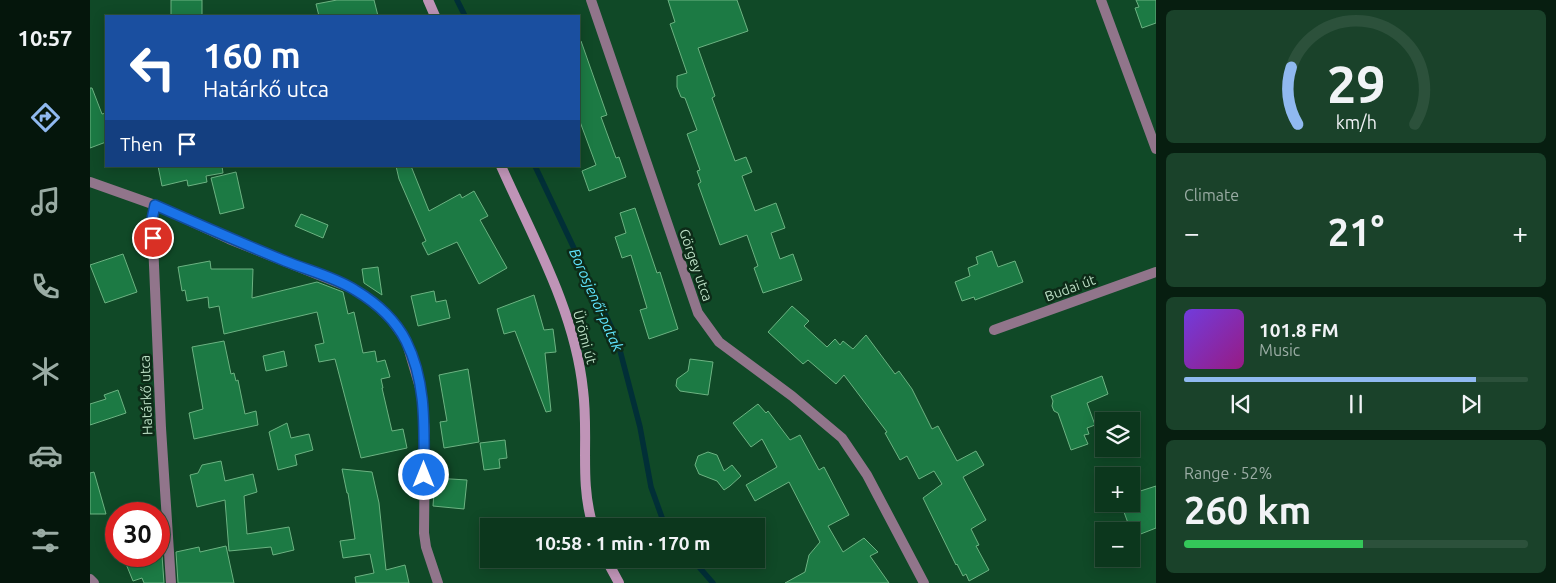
<!DOCTYPE html>
<html lang="en">
<head>
<meta charset="utf-8">
<style>
  :root { --surface:#0c371d; --page:#1a422a; --text:#f1f3f6; --muted:#9aaca4; --line:#2c513b; --accent:#90b9f0 }
  body { margin:0; font-family:Ubuntu,sans-serif; background:var(--page); color:var(--text); height:100vh; display:flex; flex-direction:column; font-size:19px; white-space:nowrap }
  * { box-sizing:border-box; margin:0 }
  p { font-size:16px; color:var(--muted) }
  .icon { flex:none; width:28px; height:28px; fill:none; stroke:currentColor; stroke-width:2; stroke-linecap:round; stroke-linejoin:round }
  .map { position:relative; flex:1; overflow:hidden }
  .details { display:flex; flex-direction:column; gap:10px; padding:10px; background:#071e10; width:400px }
  .details>* { flex:none }
  .banner { position:absolute; left:15px; top:15px; width:475px; height:152px; border-radius:0px; box-shadow:0 2px 12px #0003,0 0 0 1px var(--line); background:#1a4fa0; color:#fff; overflow:hidden }
  .controls { position:absolute; left:1005px; top:412px; display:grid; gap:10px }
  .controls a { display:grid; place-items:center; width:45px; height:45px; border-radius:0px; background:var(--surface); box-shadow:0 2px 12px #0003,0 0 0 1px var(--line); font-size:25px }
  .speed { position:absolute; left:15px; top:502px; display:flex; gap:10px; font-size:25px; font-weight:700; text-align:center }
  .speed>* { display:grid; place-content:center; width:65px; height:65px; border-radius:50%; background:var(--surface); box-shadow:0 2px 12px #0003,0 0 0 1px var(--line); line-height:1 }
  .speed .limit { border:8px solid #d22; background:#fff; color:#111 }
  .pin { position:absolute; display:grid; place-items:center; width:42px; height:42px; color:#fff; margin:-21px; border:2px solid #fff; border-radius:50%; box-shadow:0 1px 5px #0007 }
  .me { position:absolute; width:55px; margin:-28px; rotate:0deg; stroke-linejoin:round; filter:drop-shadow(0 0 4px #0008) }
  .turn { display:flex; align-items:center; gap:18px; height:105px; padding:0 15px; font-size:22px }
  .turn .icon { width:65px; height:65px; stroke-width:2.5 }
  .turn b { display:block; font-size:35px; line-height:42px }
  .then { display:flex; align-items:center; height:48px; padding:0 15px; background:#0003; gap:10px; font-size:19px }
  .big { font-size:38px; font-weight:700; line-height:1.1 }
  .details .widget { flex:1; display:flex; flex-direction:column; justify-content:center; gap:8px; min-width:0; padding:0 18px; border-radius:8px; background:var(--page) }
  .details .dial { align-items:center; gap:0 }
  .dial svg { height:130px; overflow:visible; fill:none; stroke:var(--line); stroke-width:7; stroke-linecap:round; text-anchor:middle }
  .dial text { fill:var(--text); stroke:none }
  .song { display:flex; align-items:center; gap:15px }
  .cover { width:60px; height:60px; border-radius:8px; background:linear-gradient(135deg,hsl(260 70% 55%),hsl(310 70% 35%)) }
  .played { height:5px; border-radius:2px; background:linear-gradient(90deg,var(--accent) 85%,var(--line) 85%) }
  .keys { display:flex; justify-content:space-around; direction:ltr }
  .heat { display:flex; justify-content:space-between; align-items:center; font-size:28px; direction:ltr }
  .charge { height:8px; border-radius:4px; background:linear-gradient(90deg,#34c759 52%,var(--line) 0) }
  .trip { position:absolute; left:390px; top:518px; width:285px; height:50px; border-radius:0px; background:var(--surface); box-shadow:0 2px 12px #0003,0 0 0 1px var(--line); font-weight:700; line-height:50px; text-align:center }
  main { display:flex; flex:1; min-height:0 }
  .tabs { display:flex; flex-direction:column; width:90px; justify-content:space-around; align-items:center; background:#05160c; color:var(--muted) }
  .tabs .icon { width:35px; height:35px }
  .tabs .active { color:var(--accent) }
  .tabs b { font-size:22px; color:var(--text) }
  .map>svg:first-child { display:block }
  .lines { fill:none; stroke-linecap:round; stroke-linejoin:round }
  .stream { stroke:#012f37; stroke-width:5.5 }
  .building { fill:#1c7a44; stroke:#6cb382 }
  .street { stroke:#91758b; stroke-width:10 }
  .secondary { stroke:#bf94b7; stroke-width:10 }
  .route-casing { stroke:#114b97; stroke-width:12 }
  .route { stroke:#1a73e8; stroke-width:9 }
  .labels { text-anchor:middle; stroke-width:5; stroke-linejoin:round; paint-order:stroke }
  .street-label { font-size:14px; fill:#bcdfc5; stroke:#0d2b18 }
  .water-label { font-size:15px; font-style:italic; fill:#60e5ff; stroke:#0d2b18 }
</style>
</head>
<body>
<main>
<nav class="tabs">
<b>10:57</b>
<svg class="icon active" aria-label="directions" viewBox="0 0 24 24"><path d="M12 3l9 9-9 9-9-9zM9 14v-3h6M13 9l2 2-2 2"/></svg>
<svg class="icon" aria-label="music" viewBox="0 0 24 24"><path d="M9 18V5l10-2v13"/><circle cx="6" cy="18" r="3"/><circle cx="16" cy="16" r="3"/></svg>
<svg class="icon" aria-label="phone" viewBox="0 0 24 24"><path d="M5 4h4l2 5-3 2q2 4 5 5l2-3 5 2v4C11 20 4 13 5 4z"/></svg>
<svg class="icon" aria-label="climate" viewBox="0 0 24 24"><path d="M12 3v18M4 7l16 10M4 17L20 7"/></svg>
<svg class="icon" aria-label="car" viewBox="0 0 24 24"><path d="M5 17H2v-5l4-1 3-4h7l3 4 3 1v5h-3M9 17h6M6 11h13"/><circle cx="7" cy="17" r="2"/><circle cx="17" cy="17" r="2"/></svg>
<svg class="icon" aria-label="filters" viewBox="0 0 24 24"><path d="M4 7h16M4 17h16"/><circle cx="9" cy="7" r="2"/><circle cx="15" cy="17" r="2"/></svg>
</nav>
<div class="map">
<svg width="1066" height="583" viewBox="0 0 1066 583">
  <rect width="100%" height="100%" fill="#104927"/>
  <g class="lines">
    <!-- stream -->
    <g class="stream">
      <polyline points="367,0 375,16"/>
      <polyline points="445,166 527,339 550,427 561,487 575,526"/>
      <polyline points="602,559 623,583"/>
    </g>
  </g>
  <!-- building -->
  <g class="building">
    <rect x="81" y="0" width="31" height="16"/>
    <polygon points="247,0 284,0 288,16 229,16 226,4"/>
    <polygon points="578,0 647,0 658,31 608,48 625,96 622,98 645,161 656,157 662,172 652,176 665,211 686,203 695,228 681,233 690,259 703,254 712,280 673,293 664,268 668,266 657,235 630,245 608,184 611,182 607,171 610,170 597,134 607,130 595,98 591,97 587,87 587,76 597,73 580,24 585,22"/>
    <polygon points="1046,0 1066,0 1066,23 1052,28 1045,8 1049,7"/>
    <polygon points="491,41 517,115 511,117 526,158 529,157 536,177 499,191 492,171 506,165 489,119 489,42"/>
    <polygon points="0,88 2,88 12,114 16,113 16,142 0,148"/>
    <polygon points="68,166 132,166 133,173 116,176 117,182 98,186 97,180 72,186"/>
    <polygon points="306,166 321,166 339,211 370,194 372,198 384,191 398,216 390,220 417,268 389,284 367,242 338,255 332,243 336,241 309,179"/>
    <polygon points="146,172 154,208 130,214 121,178"/>
    <polygon points="545,208 567,273 570,272 588,329 559,339 550,310 557,308 541,255 532,258 525,237 536,233 530,213"/>
    <polygon points="211,214 238,225 233,238 205,226"/>
    <polygon points="902,251 908,267 925,261 933,282 885,300 884,297 872,301 865,282 880,276 878,268 888,264 886,257"/>
    <polygon points="33,254 47,292 15,303 0,265"/>
    <polygon points="120,261 121,269 163,269 162,298 227,282 253,292 258,314 264,312 273,353 285,351 287,362 295,360 300,377 291,379 293,388 292,388 302,431 313,429 317,448 271,458 245,359 229,362 225,345 234,343 227,312 134,334 129,306 119,308 118,297 97,301 95,290 92,291 88,267"/>
    <polygon points="288,267 292,295 274,283 272,269"/>
    <polygon points="344,291 346,302 356,300 360,318 328,326 321,296"/>
    <polygon points="444,295 454,330 463,329 466,352 455,353 461,411 456,412 425,331 414,334 407,309"/>
    <polygon points="702,306 719,321 714,326 737,347 745,339 750,345 753,341 763,349 776,335 805,374 809,371 822,389 842,429 848,426 867,461 886,451 894,465 873,477 896,520 881,529 889,545 886,546 899,570 879,581 876,574 873,576 867,564 866,565 833,498 852,484 844,471 829,479 817,456 810,460 795,433 797,432 754,375 746,384 718,360 713,364 678,332"/>
    <polygon points="134,341 141,374 144,373 146,381 148,380 155,414 166,411 168,425 104,439 99,413 113,409 102,347"/>
    <polygon points="194,351 197,366 176,371 173,356"/>
    <polygon points="600,359 623,362 618,395 590,391 586,386 587,379 598,371"/>
    <polygon points="378,369 389,442 354,448 350,422 357,421 349,375"/>
    <polygon points="1012,376 1018,394 997,403 1005,425 997,428 999,434 994,435 998,444 981,450 968,413 964,411 962,406 963,401 961,396"/>
    <polygon points="28,390 36,413 0,425 0,404 16,399 14,395"/>
    <polygon points="668,404 676,413 678,411 700,440 710,435 729,470 734,467 759,515 738,526 753,552 774,538 788,552 780,556 799,583 695,583 715,572 719,555 730,542 699,482 665,501 656,485 687,467 672,439 661,447 643,423"/>
    <polygon points="197,423 201,438 219,434 223,450 205,455 207,465 188,470 179,432"/>
    <polygon points="415,440 417,458 409,459 410,468 394,470 390,443"/>
    <polygon points="618,452 627,455 634,471 642,465 651,476 640,486 634,490 627,481 609,474 605,465 608,456"/>
    <polygon points="131,461 135,481 163,474 167,492 154,496 157,534 199,527 204,550 183,555 181,547 139,551 135,500 107,507 100,475 108,473 112,465"/>
    <polygon points="252,469 282,472 289,503 296,570 315,565 319,583 266,583 265,577 284,573 280,554 253,558 250,541 265,539 258,493 257,493"/>
    <polygon points="4,472 16,514 0,514 0,473"/>
    <polygon points="345,478 377,480 374,509 343,506"/>
    <polygon points="1066,486 1066,528 1043,537 1034,512 1045,508 1041,494"/>
    <polygon points="136,546 144,583 88,583 86,552 109,547 110,552"/>
    <polygon points="72,555 74,583 54,583 52,578 43,581 34,559 43,556"/>
  </g>
  <g class="lines">
    <!-- street -->
    <g class="street">
      <polyline points="501,0 608,313 629,342 702,396 752,438 777,475 834,583"/>
      <polyline points="1011,0 1066,149"/>
      <polyline points="0,182 65,205 139,239 264,289 285,304 300,318 316,340 331,391 335,433 334,533 336,547 348,583"/>
      <polyline points="65,205 62,219 71,428 81,583"/>
      <polyline points="904,330 1066,272"/>
      <polyline points="0,579 4,583"/>
    </g>
    <!-- secondary -->
    <g class="secondary">
      <polyline points="338,0 345,16"/>
      <path d="M411 166C443 238 485 311 493 390 499 436 489 482 503 526"/>
      <polyline points="516,559 529,583"/>
    </g>
  </g>
  <g class="lines">
    <defs>
      <path id="route" d="M63 238 62 219 65 205C108 224 151 243 195 261 217 270 245 277 265 290 285 302 305 319 316 341 337 383 334 429 334 475"/>
    </defs>
    <!-- route casing -->
    <use href="#route" class="route-casing"/>
    <!-- route -->
    <use href="#route" class="route"/>
  </g>
  <g class="labels">
    <!-- street labels -->
    <g class="street-label">
      <text transform="translate(606 265) rotate(71)" y="5">Görgey utca</text>
      <text transform="translate(980 288) rotate(-20)" y="5">Budai út</text>
      <text transform="translate(495 337) rotate(75)" y="5">Ürömi út</text>
      <text transform="translate(56 395) rotate(-92)" y="5">Határkő utca</text>
    </g>
    <!-- water labels -->
    <g class="water-label">
      <text transform="translate(506 300) rotate(66)" y="5">Borosjenői-patak</text>
    </g>
  </g>
</svg>
<div class="controls">
<a><svg class="icon" aria-label="layers" viewBox="0 0 24 24"><path d="M12 4l9 5-9 5-9-5zM3 14l9 5 9-5"/></svg></a>
<a>+</a>
<a>−</a>
</div>
<div class="speed"><div class="limit">30</div></div>
<div class="pin" style="left:63px;top:238px;background:#d93025"><svg class="icon" aria-label="arrive" viewBox="0 0 24 24"><path d="M6 21V4h12l-3 4 3 4H6"/></svg></div>
<svg class="me" style="left:334px;top:475px" viewBox="-20 -20 40 40"><circle r="17" fill="#1a73e8" stroke="#fff" stroke-width="3"/><path d="M0-11L8 9 0 5-8 9z" fill="#fff"/></svg>
<div class="trip">10:58 · 1 min · 170 m</div>
<div class="banner">
<div class="turn"><svg class="icon" aria-label="left" viewBox="0 0 24 24"><path d="M17 20v-9H6M10 6l-5 5 5 5"/></svg><div><b>160 m</b>Határkő utca</div></div>
<div class="then">Then<svg class="icon" aria-label="arrive" viewBox="0 0 24 24"><path d="M6 21V4h12l-3 4 3 4H6"/></svg></div>
</div>
</div>
<section class="details">
<div class="widget dial"><svg viewBox="0 0 100 80">
<path d="M14 69A42 42 0 1 1 86 69"/>
<path d="M14 69A42 42 0 0 1 10 34" stroke="#90b9f0"/>
<text x="50" y="56" font-size="32" font-weight="700">29</text>
<text x="50" y="72" font-size="11">km/h</text>
</svg></div>
<div class="widget"><p>Climate</p>
<div class="heat"><a>−</a><b class="big">21°</b><a>+</a></div>
</div>
<div class="widget">
<div class="song"><i class="cover"></i><div><b>101.8 FM</b><p>Music</p></div></div>
<div class="played"></div>
<div class="keys"><svg class="icon" aria-label="previous" viewBox="0 0 24 24"><path d="M18 5L8 12l10 7zM5 5v14"/></svg><svg class="icon" aria-label="pause" viewBox="0 0 24 24"><path d="M8 5v14M16 5v14"/></svg><svg class="icon" aria-label="next" viewBox="0 0 24 24"><path d="M6 5l10 7-10 7zM19 5v14"/></svg></div>
</div>
<div class="widget"><p>Range · 52%</p><b class="big">260 km</b><div class="charge"></div></div>
</section>
</main>
</body>
</html>
